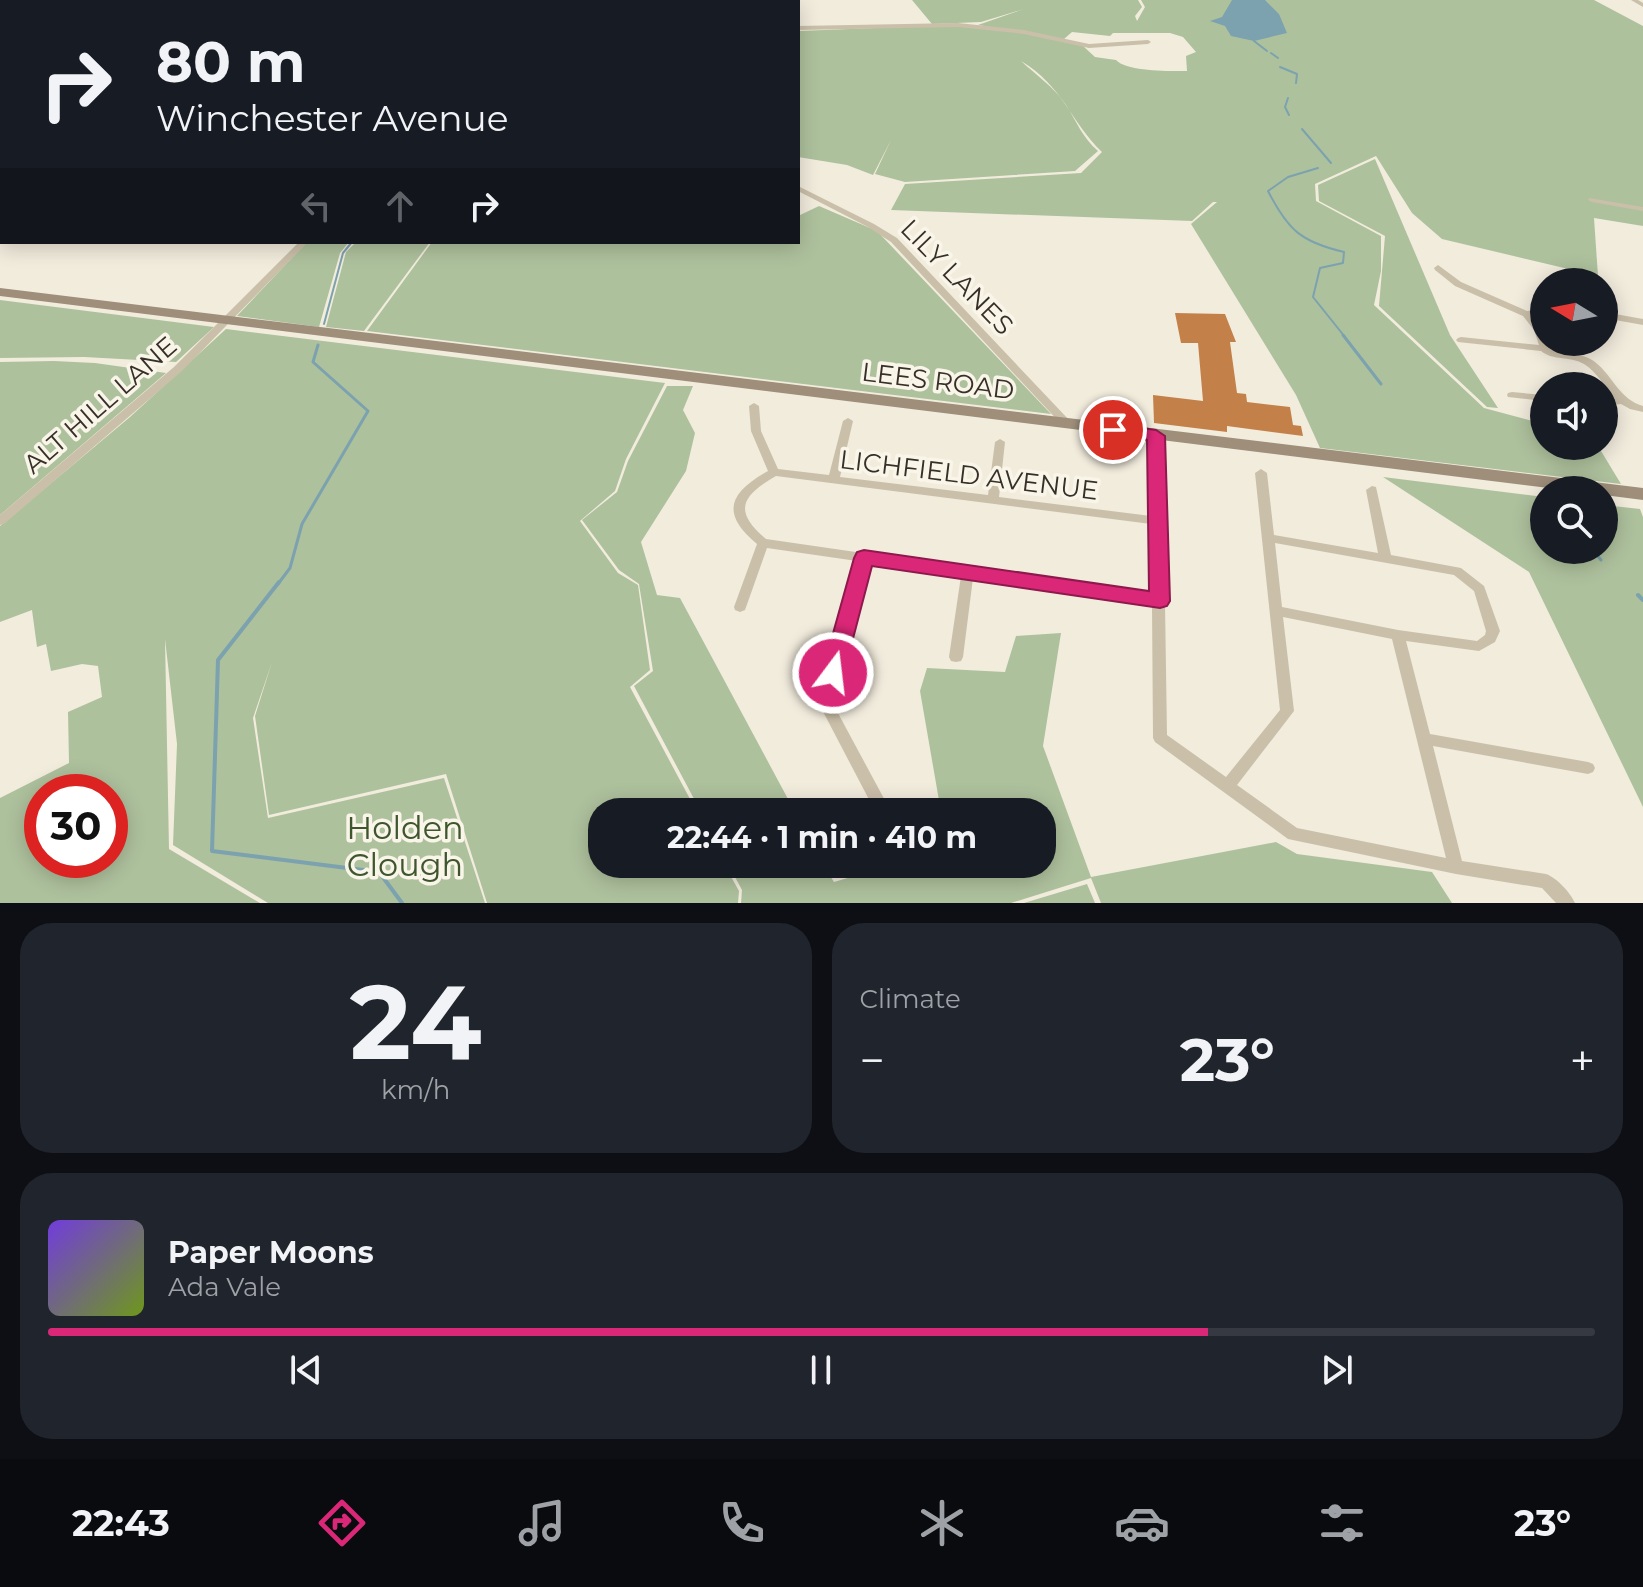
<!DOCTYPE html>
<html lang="en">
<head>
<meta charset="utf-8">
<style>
  :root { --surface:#171b24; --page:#20242c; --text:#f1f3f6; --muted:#9ea1a6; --line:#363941; --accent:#db2777 }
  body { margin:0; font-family:Montserrat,sans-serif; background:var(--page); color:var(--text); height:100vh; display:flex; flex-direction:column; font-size:30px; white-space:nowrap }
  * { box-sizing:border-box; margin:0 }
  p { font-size:26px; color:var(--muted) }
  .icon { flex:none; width:44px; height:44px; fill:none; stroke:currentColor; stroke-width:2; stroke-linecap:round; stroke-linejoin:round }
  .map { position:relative; height:903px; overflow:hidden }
  .drawer { display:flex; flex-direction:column; gap:20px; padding:20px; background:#0d0f14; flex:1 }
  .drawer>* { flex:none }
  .top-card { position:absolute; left:0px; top:0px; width:800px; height:244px; box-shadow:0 4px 20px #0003; background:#171b24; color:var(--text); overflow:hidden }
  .needle { width:52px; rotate:280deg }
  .buttons { position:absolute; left:1530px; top:268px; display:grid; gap:16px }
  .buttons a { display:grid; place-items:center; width:88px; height:88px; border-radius:50%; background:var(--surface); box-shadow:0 4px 20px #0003; font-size:40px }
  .speed { position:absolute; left:24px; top:774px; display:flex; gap:16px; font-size:40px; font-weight:700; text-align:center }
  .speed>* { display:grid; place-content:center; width:104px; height:104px; border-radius:50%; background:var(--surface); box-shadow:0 4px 20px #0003; line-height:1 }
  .speed .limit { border:12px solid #d22; background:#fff; color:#111 }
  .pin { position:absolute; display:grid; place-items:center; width:68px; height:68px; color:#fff; margin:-34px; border:4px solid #fff; border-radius:50%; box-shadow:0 2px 8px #0007 }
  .me { position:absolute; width:88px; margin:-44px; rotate:15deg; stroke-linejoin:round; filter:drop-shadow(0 0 6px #0008) }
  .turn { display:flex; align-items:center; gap:28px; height:168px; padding:0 24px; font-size:36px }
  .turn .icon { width:104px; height:104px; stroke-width:2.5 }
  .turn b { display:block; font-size:56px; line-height:68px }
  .lanes { display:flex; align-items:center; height:76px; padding:0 24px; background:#0003; justify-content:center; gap:40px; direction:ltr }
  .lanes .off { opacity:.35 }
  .big { font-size:60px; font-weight:700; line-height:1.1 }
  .drawer .card { flex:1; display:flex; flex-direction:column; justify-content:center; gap:12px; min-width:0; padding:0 28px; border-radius:32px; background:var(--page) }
  .drawer .dial { align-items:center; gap:0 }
  .dial b { font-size:104px; line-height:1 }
  .song { display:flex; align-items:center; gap:24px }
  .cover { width:96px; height:96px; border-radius:12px; background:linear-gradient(135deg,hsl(260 70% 55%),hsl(80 70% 35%)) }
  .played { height:8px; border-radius:4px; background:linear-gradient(90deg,var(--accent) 75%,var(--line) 75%) }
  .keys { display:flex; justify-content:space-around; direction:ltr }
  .heat { display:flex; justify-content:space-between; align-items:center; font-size:44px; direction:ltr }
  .drawer .tiles { flex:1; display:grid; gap:20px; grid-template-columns:1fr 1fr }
  .card:last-child { grid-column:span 2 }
  .trip { position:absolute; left:588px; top:798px; width:468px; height:80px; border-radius:32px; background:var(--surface); box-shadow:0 4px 20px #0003; font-weight:700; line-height:80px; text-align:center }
  .tabs { display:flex; height:128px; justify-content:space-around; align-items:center; background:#090b0e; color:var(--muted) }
  .tabs .icon { width:56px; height:56px }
  .tabs .current { color:var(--accent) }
  .tabs b { font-size:36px; color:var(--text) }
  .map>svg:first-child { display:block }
  .green { fill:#aec19d; fill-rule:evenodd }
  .water { fill:#7ca2af }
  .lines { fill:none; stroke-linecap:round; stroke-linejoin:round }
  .stream-far2 { stroke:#7ca2af; stroke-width:2 }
  .stream-far1 { stroke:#7ca2af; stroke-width:3 }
  .stream { stroke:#7ca2af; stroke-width:4 }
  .building { fill:#c48049 }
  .street { fill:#cabfa9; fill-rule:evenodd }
  .secondary { fill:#9e8e7a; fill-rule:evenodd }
  .route { fill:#db2777; stroke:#8e194d; stroke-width:2 }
  .labels { text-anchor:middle; stroke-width:7; stroke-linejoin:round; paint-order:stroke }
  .street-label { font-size:26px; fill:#373029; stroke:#f9f5e9 }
  .near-park-label { font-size:32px; fill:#3e552d; stroke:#f9f5e9 }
</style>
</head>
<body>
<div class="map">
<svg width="1643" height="903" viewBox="0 0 1643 903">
  <rect width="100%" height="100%" fill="#f2ecdd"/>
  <!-- green -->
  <g class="green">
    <polygon points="0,0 275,0 276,2 2,2 2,48"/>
    <path d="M912 0H1138L1142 7 1135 16 1137 21 1145 7 1141 0H1594L1643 26V226L1594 218 1598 276 1442 239 1412 213 1376 156 1315 184 1316 201 1381 236V271L1374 305 1484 408 1544 424V446H1598L1621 484 1320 448 1296 395 1191 224 1217 202H1213L1192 221 891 210 905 184 1081 173 1102 152C1070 121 1063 86 1021 61 1035 74 1054 87 1066 105 1077 122 1082 137 1098 151L1075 171 905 182 875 174 891 140 873 175 847 165 798 157V31L952 25 1012 31 1083 46 1095 57 1116 60C1127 72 1170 71 1187 71L1186 56 1196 52 1183 37 1170 33H1113L1110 36 1072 32 1064 39 978 25 1024 9 981 22 932 24Z"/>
    <polygon points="1375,159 1450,335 1498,408 1487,407 1379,306 1385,236 1319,201 1318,185"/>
    <polygon points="819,206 877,231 1051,414 367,331 432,242 798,242 798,216"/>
    <polygon points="307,242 349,242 340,253 319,327 237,316"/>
    <polygon points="356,242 430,242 364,331 326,327 346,252"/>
    <polygon points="0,300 214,327 176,362 84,357 0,358"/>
    <path d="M226 329 665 383 626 459 615 491 580 521 618 573 638 585 650 670 630 687 697 812H602V864H724L739 891 738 903H487L446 774 269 815 255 716 272 662 253 718 268 818 444 778 485 903H268L173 845 177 744 165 639 169 849 260 903H0V798L69 763 68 712 102 697 98 666 82 664 51 671 46 644 37 647 32 610 0 622V526L130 417ZM42 792H110V860H42Z"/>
    <polygon points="54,361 95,363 166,373 0,515 0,362"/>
    <polygon points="667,386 693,386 683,410 695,433 686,471 641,542 657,595 680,598 795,812 701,812 634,686 653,671 639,584 619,570 582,520 617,492 628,461"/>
    <polygon points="1383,477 1544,497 1544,550 1604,550 1604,505 1640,509 1643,517 1643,807 1529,572"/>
    <polygon points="1061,633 1043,746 1091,877 1276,842 1297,854 1432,872 1452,903 1101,903 1091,878 1011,903 741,903 742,890 728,864 823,864 834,882 895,864 1042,864 1042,812 941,812 920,691 927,668 1005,672 1016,636"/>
    <polygon points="1087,884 1095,903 1024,903"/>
  </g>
  <!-- water -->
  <polygon class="water" points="1232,0 1265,0 1279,14 1287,33 1254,41 1231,36 1225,26 1210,21 1222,17"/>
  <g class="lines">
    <!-- stream-far2 -->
    <g class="stream-far2">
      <polyline points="42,2 52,0"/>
      <polyline points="1254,41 1267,51"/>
      <polyline points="1271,53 1278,58"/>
      <polyline points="1280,67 1297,74 1296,83"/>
      <polyline points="1288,98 1285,107 1289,115"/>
      <polyline points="1302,129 1331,163"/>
      <path d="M1318 168 1288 177 1268 191C1288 230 1301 242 1344 252L1343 263 1320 268 1313 297 1345 337"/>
      <polyline points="324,324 343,253 352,242"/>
    </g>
    <!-- stream-far1 -->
    <g class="stream-far1">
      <polyline points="1343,335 1381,384"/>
      <polyline points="1593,550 1601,560"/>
      <polyline points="278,584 290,568 302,524 368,411 313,362 318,345"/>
    </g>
    <!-- stream -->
    <g class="stream">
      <polyline points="279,582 218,660 212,851 379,872 402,903"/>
      <polyline points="1638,595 1643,600"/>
    </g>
  </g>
  <!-- building -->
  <polygon class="building" points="1175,313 1225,314 1236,342 1230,342 1237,393 1246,394 1247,402 1290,407 1293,425 1301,426 1303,436 1227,426 1227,432 1154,423 1153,395 1203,401 1198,343 1181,343"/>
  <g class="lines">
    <!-- street -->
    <g class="street">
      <polygon points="643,0 650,0 648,2 641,2"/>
      <polygon points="1631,0 1638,0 1643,3 1643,7"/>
      <polygon points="958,23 1024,30 1089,44 1148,40 1151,42 1148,44 1089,48 1024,34 958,27 798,30 798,26"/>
      <polygon points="798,186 874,224 897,238 1070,421 1071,423 1070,425 1062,425 891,242 868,227 798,191"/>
      <polygon points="1589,198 1643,207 1643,211 1592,202 1588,200"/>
      <polygon points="299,242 308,242 182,371 4,524 0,525 0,515 174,367"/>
      <path d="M1438 265 1461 282 1527 311 1544 309V315L1533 316 1544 330V342H1548L1550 349C1565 355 1582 352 1595 362 1613 376 1619 399 1643 406V412L1630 409 1621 404 1604 406V400L1615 399C1605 387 1597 372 1584 364 1571 356 1553 361 1541 351L1458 342 1456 340 1458 338 1461 337 1539 345 1534 330 1523 316 1455 286 1435 270 1434 268Z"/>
      <polygon points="1604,312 1643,319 1643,325 1604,318"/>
      <polygon points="1512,392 1544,395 1544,401 1508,397 1507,395 1508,393"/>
      <path d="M754 403 759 406 761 431 778 469 829 475 843 421 848 418 853 421 840 477 988 495 995 442 1000 439 1005 442 999 497 1151 516V436L1152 434H1160L1161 436 1164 598 1166 601 1165 604 1167 735 1226 777 1280 710 1255 473 1261 469 1267 473 1274 535 1378 553 1366 490 1372 486 1376 487 1391 555 1461 568 1484 586 1500 631 1495 642 1479 651 1406 641 1430 734 1588 762 1593 764 1595 768 1593 772 1588 774 1433 746 1462 861 1546 874C1557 878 1570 892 1575 903H1556L1542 888 1456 874 1288 839 1155 742 1153 738 1152 605 973 578 963 657 961 661 956 662 951 661 949 657 961 576 869 563 832 702 888 806 885 811H875L818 702 857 561 767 548 745 610 740 612 735 610 734 607 757 544C720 513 729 493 768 471L751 431 749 406ZM776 476 1151 524 1152 595 766 539C733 511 741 496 776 476ZM1275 543 1454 575 1474 591 1486 631 1485 635 1477 641 1398 630 1282 607ZM1283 617 1392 639 1446 858 1297 828 1237 785 1294 711Z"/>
    </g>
    <!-- secondary -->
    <polygon class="secondary" points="0,288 1643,488 1643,500 1604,495 1604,490 1565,490 0,296"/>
  </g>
  <!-- route -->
  <polygon class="route" points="1113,424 1156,430 1165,436 1170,601 1167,606 1160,608 872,566 844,673 841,680 833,682 825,680 822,673 854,558 857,552 864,550 1149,591 1147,440 1107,434 1105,430 1107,426"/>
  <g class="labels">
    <!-- street labels -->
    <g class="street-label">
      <text transform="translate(957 277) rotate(46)" y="9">LILY LANES</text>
      <text transform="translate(938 381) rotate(7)" y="9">LEES ROAD</text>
      <text transform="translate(100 405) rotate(-41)" y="9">ALT HILL LANE</text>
      <text transform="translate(969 475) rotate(7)" y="9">LICHFIELD AVENUE</text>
    </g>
    <!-- near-park labels -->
    <g class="near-park-label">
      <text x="405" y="839">Holden<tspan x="405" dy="37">Clough</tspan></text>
    </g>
  </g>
</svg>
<div class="buttons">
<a><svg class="needle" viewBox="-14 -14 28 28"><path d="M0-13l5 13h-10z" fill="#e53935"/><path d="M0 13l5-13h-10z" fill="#9ea1a6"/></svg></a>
<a><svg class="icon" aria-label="sound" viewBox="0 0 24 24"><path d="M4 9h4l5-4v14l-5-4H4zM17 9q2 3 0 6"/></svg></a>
<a><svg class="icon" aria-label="search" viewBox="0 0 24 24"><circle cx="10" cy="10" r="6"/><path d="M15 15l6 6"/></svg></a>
</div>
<div class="speed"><div class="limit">30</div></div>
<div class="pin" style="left:1113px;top:430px;background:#d93025"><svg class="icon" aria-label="arrive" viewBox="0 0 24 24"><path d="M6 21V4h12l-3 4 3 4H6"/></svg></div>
<svg class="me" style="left:833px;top:673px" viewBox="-20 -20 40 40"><circle r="17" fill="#db2777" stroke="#fff" stroke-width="3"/><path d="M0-11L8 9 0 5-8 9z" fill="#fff"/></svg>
<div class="trip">22:44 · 1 min · 410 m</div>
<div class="top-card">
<div class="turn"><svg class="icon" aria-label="right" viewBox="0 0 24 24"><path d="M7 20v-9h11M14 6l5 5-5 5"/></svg><div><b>80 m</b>Winchester Avenue</div></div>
<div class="lanes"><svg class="icon off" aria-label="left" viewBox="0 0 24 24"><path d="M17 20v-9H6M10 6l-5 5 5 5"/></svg><svg class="icon off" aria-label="ahead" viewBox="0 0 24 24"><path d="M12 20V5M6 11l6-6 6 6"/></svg><svg class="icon" aria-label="right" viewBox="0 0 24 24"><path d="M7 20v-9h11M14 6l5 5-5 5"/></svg></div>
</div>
</div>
<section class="drawer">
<div class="tiles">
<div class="card dial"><b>24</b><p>km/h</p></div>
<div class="card"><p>Climate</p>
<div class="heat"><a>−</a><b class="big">23°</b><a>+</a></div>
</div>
<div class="card">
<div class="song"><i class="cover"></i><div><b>Paper Moons</b><p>Ada Vale</p></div></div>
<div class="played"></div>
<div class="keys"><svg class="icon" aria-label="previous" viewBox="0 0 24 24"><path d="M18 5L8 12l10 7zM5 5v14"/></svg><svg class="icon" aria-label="pause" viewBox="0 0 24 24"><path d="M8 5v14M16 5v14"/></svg><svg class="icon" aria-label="next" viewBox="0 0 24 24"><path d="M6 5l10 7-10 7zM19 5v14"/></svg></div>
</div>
</div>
</section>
<nav class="tabs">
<b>22:43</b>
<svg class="icon current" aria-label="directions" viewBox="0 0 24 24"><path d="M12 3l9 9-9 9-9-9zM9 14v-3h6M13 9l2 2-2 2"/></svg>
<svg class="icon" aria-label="music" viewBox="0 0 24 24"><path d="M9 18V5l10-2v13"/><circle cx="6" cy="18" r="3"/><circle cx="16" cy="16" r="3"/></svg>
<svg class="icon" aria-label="phone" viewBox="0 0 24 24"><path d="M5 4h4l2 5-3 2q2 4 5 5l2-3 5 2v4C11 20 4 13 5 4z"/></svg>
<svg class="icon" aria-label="climate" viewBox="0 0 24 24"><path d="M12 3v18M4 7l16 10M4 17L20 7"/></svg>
<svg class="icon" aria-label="car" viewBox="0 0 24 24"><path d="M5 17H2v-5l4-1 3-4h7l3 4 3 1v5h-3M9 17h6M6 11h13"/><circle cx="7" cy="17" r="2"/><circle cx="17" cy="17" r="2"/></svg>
<svg class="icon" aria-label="filters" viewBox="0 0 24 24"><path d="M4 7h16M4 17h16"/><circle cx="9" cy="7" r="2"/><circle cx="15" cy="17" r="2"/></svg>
<b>23°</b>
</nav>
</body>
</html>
